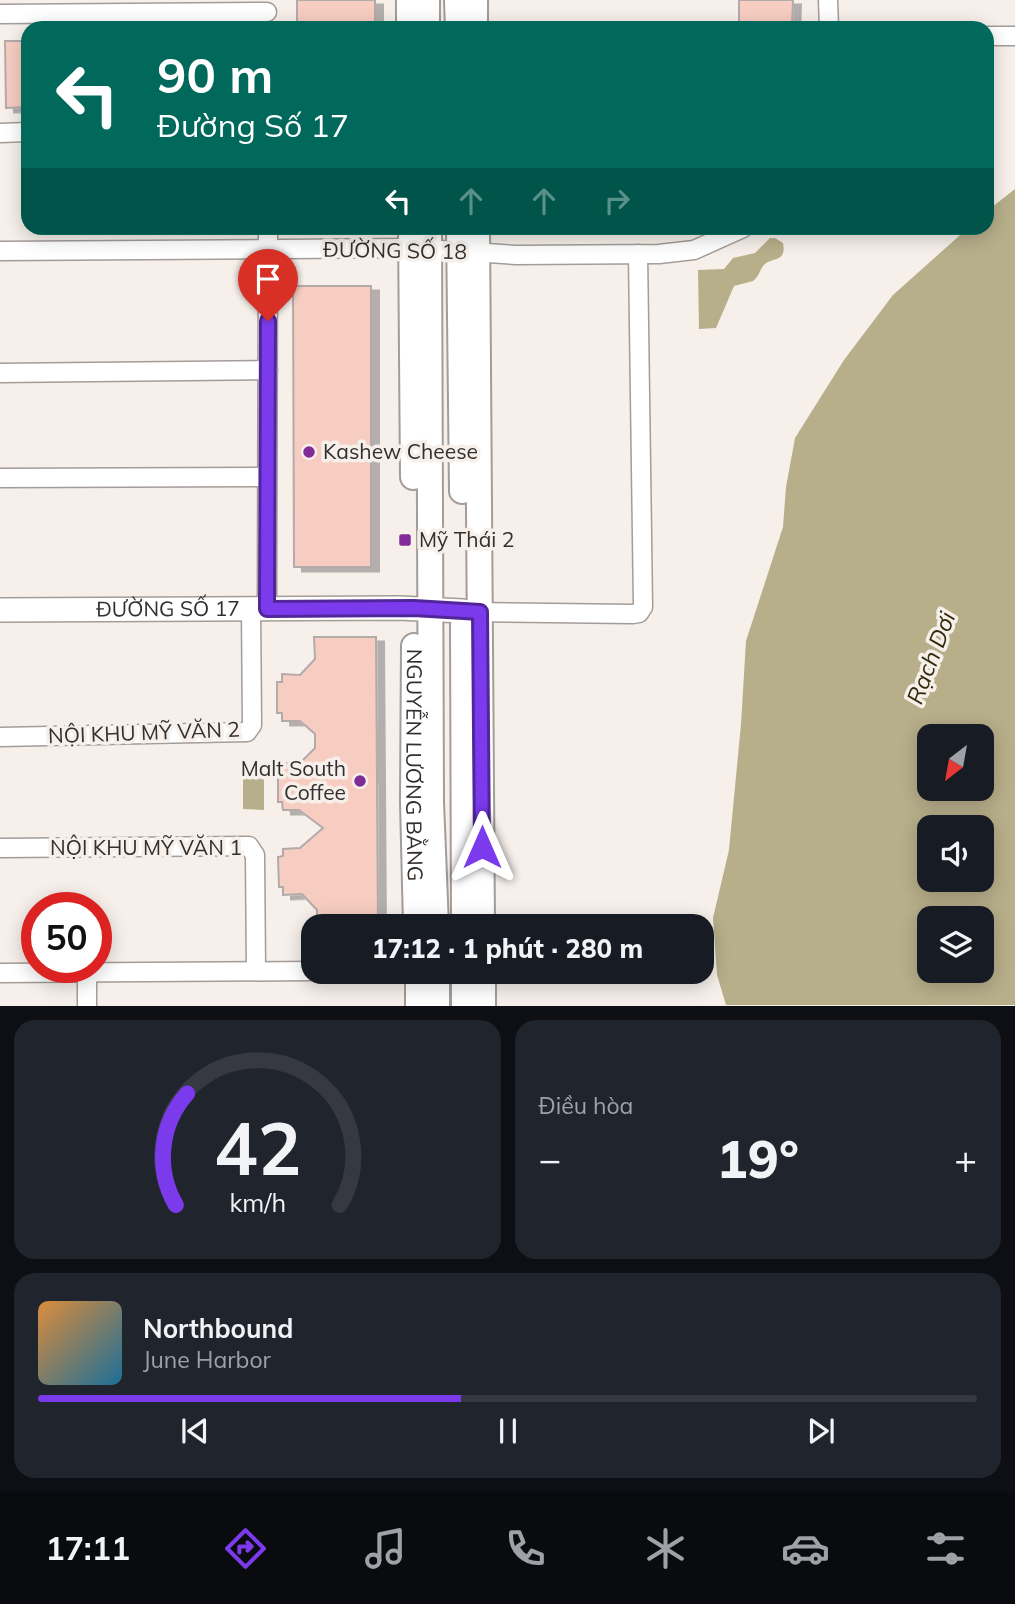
<!DOCTYPE html>
<html lang="vi">
<head>
<meta charset="utf-8">
<style>
  :root { --surface:#171b24; --page:#20242c; --text:#f1f3f6; --muted:#9ea1a6; --line:#363941; --accent:#7c3aed }
  body { margin:0; font-family:Mulish,sans-serif; background:var(--page); color:var(--text); height:100vh; display:flex; flex-direction:column; font-size:26px; white-space:nowrap }
  * { box-sizing:border-box; margin:0 }
  p { font-size:23px; color:var(--muted) }
  .icon { flex:none; width:38px; height:38px; fill:none; stroke:currentColor; stroke-width:2; stroke-linecap:round; stroke-linejoin:round }
  .map { position:relative; height:1006px; overflow:hidden }
  .drawer { display:flex; flex-direction:column; gap:14px; padding:14px; background:#0d0f14; flex:1 }
  .drawer>* { flex:none }
  .guide { position:absolute; left:21px; top:21px; width:973px; height:214px; border-radius:21px; box-shadow:0 4px 18px #0003; background:#00695c; color:#fff; overflow:hidden }
  .needle { width:46px; rotate:211deg }
  .tools { position:absolute; left:917px; top:724px; display:grid; gap:14px }
  .tools a { display:grid; place-items:center; width:77px; height:77px; border-radius:14px; background:var(--surface); box-shadow:0 4px 18px #0003; font-size:35px }
  .speed { position:absolute; left:21px; top:892px; display:flex; gap:14px; font-size:35px; font-weight:700; text-align:center }
  .speed>* { display:grid; place-content:center; width:91px; height:91px; border-radius:50%; background:var(--surface); box-shadow:0 4px 18px #0003; line-height:1 }
  .speed .limit { border:10px solid #d22; background:#fff; color:#111 }
  .pin { position:absolute; display:grid; place-items:center; width:60px; height:60px; color:#fff; margin:-72px -30px; border-radius:50% 50% 50% 0; rotate:-45deg; box-shadow:0 0 7px #0007 }
  .pin .icon { rotate:45deg }
  .me { position:absolute; width:77px; margin:-38px; rotate:0deg; stroke-linejoin:round; filter:drop-shadow(0 0 5px #0008) }
  .turn { display:flex; align-items:center; gap:24px; height:147px; padding:0 21px; font-size:32px }
  .turn .icon { width:91px; height:91px; stroke-width:2.5 }
  .turn b { display:block; font-size:49px; line-height:60px }
  .lanes { display:flex; align-items:center; height:66px; padding:0 21px; background:#0003; justify-content:center; gap:35px; direction:ltr }
  .lanes .off { opacity:.35 }
  .big { font-size:52px; font-weight:800; line-height:1.1 }
  .drawer .tile { flex:1; display:flex; flex-direction:column; justify-content:center; gap:10px; min-width:0; padding:0 24px; border-radius:21px; background:var(--page) }
  .drawer .dial { align-items:center; gap:0 }
  .dial svg { height:182px; overflow:visible; fill:none; stroke:var(--line); stroke-width:7; stroke-linecap:round; text-anchor:middle }
  .dial text { fill:var(--text); stroke:none }
  .song { display:flex; align-items:center; gap:21px }
  .cover { width:84px; height:84px; border-radius:10px; background:linear-gradient(135deg,hsl(30 70% 55%),hsl(200 70% 35%)) }
  .played { height:7px; border-radius:4px; background:linear-gradient(90deg,var(--accent) 45%,var(--line) 45%) }
  .keys { display:flex; justify-content:space-around; direction:ltr }
  .heat { display:flex; justify-content:space-between; align-items:center; font-size:38px; direction:ltr }
  .drawer .tiles { flex:1; display:grid; gap:14px; grid-template-columns:1fr 1fr }
  .tile:last-child { grid-column:span 2 }
  .trip { position:absolute; left:301px; top:914px; width:413px; height:70px; border-radius:21px; background:var(--surface); box-shadow:0 4px 18px #0003; font-weight:800; line-height:70px; text-align:center }
  .tab-bar { display:flex; height:112px; justify-content:space-around; align-items:center; background:#090b0e; color:var(--muted) }
  .tab-bar .icon { width:49px; height:49px }
  .tab-bar .active { color:var(--accent) }
  .tab-bar b { font-size:32px; color:var(--text) }
  .map>svg:first-child { display:block }
  .water { fill:#b7ae8a; fill-rule:evenodd }
  .building { fill:#f7cdc2; stroke:#b3aba9; stroke-width:2; filter:url(#shadow) }
  .lines { fill:none; stroke-linecap:round; stroke-linejoin:round }
  .minor-casing { stroke:#a39c98; stroke-width:21 }
  .tertiary-casing { stroke:#a39c98; stroke-width:26 }
  .secondary-casing { stroke:#a39c98; stroke-width:28 }
  .minor { stroke:#fff; stroke-width:18 }
  .tertiary { stroke:#fff; stroke-width:23 }
  .secondary { stroke:#fff; stroke-width:24 }
  .route-casing { stroke:#51269a; stroke-width:18 }
  .route { stroke:#7c3aed; stroke-width:12 }
  .poi-dot { fill:#812b99; stroke:#f6efea; stroke-width:2.5 }
  .labels { text-anchor:middle; stroke-width:7; stroke-linejoin:round; paint-order:stroke }
  .street-label { font-size:21px; fill:#32302e; stroke:#f6efea }
  .poi-label { font-size:21px; fill:#32302e; stroke:#f6efea; text-anchor:start }
  .water-label { font-size:23px; font-style:italic; fill:#322a0b; stroke:#f6efea }
</style>
</head>
<body>
<div class="map">
<svg width="1015" height="1006" viewBox="0 0 1015 1006">
  <defs>
    <filter id="shadow"><feDropShadow dx="8" dy="4.5" stdDeviation="0" flood-color="#0004"/></filter>
  </defs>
  <rect width="100%" height="100%" fill="#f6efea"/>
  <!-- water -->
  <g class="water">
    <path d="M1015 189V1005H726L717 975 713 918 729 850 741 724 746 641 783 527 786 487 795 438 844 360 893 295 968 228H987V211ZM929 737H982V789H929ZM929 828H982V880H929ZM929 919H982V971H929Z"/>
    <path d="M770 238H775L783 243C787 264 771 256 763 266 759 272 759 276 753 281L734 286 716 328 699 329 698 270 724 269 733 258 755 253Z"/>
    <polygon points="264,766 264,810 243,809 243,767"/>
  </g>
  <!-- building -->
  <g class="building">
    <rect x="297" y="0" width="78" height="28"/>
    <polygon points="739,0 793,0 792,28 739,28"/>
    <polygon points="5,41 28,41 28,107 6,108"/>
    <polygon points="293,286 371,286 371,567 294,567"/>
    <polygon points="314,637 376,637 378,926 317,926 317,910 302,894 283,895 283,887 279,887 278,857 283,856 283,849 300,848 323,828 299,810 283,810 282,802 278,802 278,771 282,771 282,763 299,764 315,748 315,734 300,721 282,721 282,713 277,713 277,682 282,682 282,674 300,675 315,659"/>
  </g>
  <g class="lines">
    <defs>
      <g id="minor">
        <polyline points="828,0 829,28"/>
        <polyline points="0,14 267,12"/>
        <polyline points="987,36 1015,36"/>
        <polyline points="0,133 28,132"/>
        <polyline points="0,251 411,248 516,255 659,254 694,250 743,228"/>
        <polyline points="0,373 268,370"/>
        <polyline points="0,478 267,477"/>
        <polyline points="267,609 268,228"/>
        <polyline points="471,612 633,614 639,613 643,607 638,254"/>
        <polyline points="0,737 247,732 252,725 251,609"/>
        <polyline points="0,848 249,846 255,855 256,971"/>
        <polyline points="0,973 313,971"/>
        <polyline points="87,973 87,1006"/>
      </g>
      <g id="tertiary">
        <path id="s1" d="M0 610 399 608 463 611"/>
      </g>
      <g id="secondary">
        <polyline points="409,0 409,28"/>
        <polyline points="427,0 427,28"/>
        <polyline points="457,0 458,28"/>
        <polyline points="475,0 475,28"/>
        <polyline points="411,228 413,477"/>
        <polyline points="429,228 431,802 436,926"/>
        <polyline points="459,228 462,491"/>
        <polyline points="477,228 482,926"/>
        <polyline points="463,625 464,926"/>
        <path id="s2" d="M414 646 413 802 416 926"/>
        <polyline points="418,971 418,1006"/>
        <polyline points="437,971 437,1006"/>
        <polyline points="464,971 464,1006"/>
        <polyline points="483,971 483,1006"/>
      </g>
    </defs>
    <!-- minor casing -->
    <use href="#minor" class="minor-casing"/>
    <!-- tertiary casing -->
    <use href="#tertiary" class="tertiary-casing"/>
    <!-- secondary casing -->
    <use href="#secondary" class="secondary-casing"/>
    <!-- minor -->
    <use href="#minor" class="minor"/>
    <!-- tertiary -->
    <use href="#tertiary" class="tertiary"/>
    <!-- secondary -->
    <use href="#secondary" class="secondary"/>
  </g>
  <g class="lines">
    <defs>
      <polyline id="route" points="268,321 267,609 414,608 480,612 482,847"/>
    </defs>
    <!-- route casing -->
    <use href="#route" class="route-casing"/>
    <!-- route -->
    <use href="#route" class="route"/>
  </g>
  <!-- markers -->
  <g class="poi-dot">
    <circle cx="309" cy="452" r="7"/>
    <rect x="398" y="533" width="14" height="14" rx="3.5"/>
    <circle cx="360" cy="781" r="7"/>
  </g>
  <g class="labels">
    <!-- street labels -->
    <g class="street-label">
      <text transform="translate(395 251) rotate(1)" y="7">ĐƯỜNG SỐ 18</text>
      <text dy="7" stroke="none"><textPath href="#s1" startOffset="168">ĐƯỜNG SỐ 17</textPath></text>
      <text transform="translate(144 733) rotate(-2)" y="7">NỘI KHU MỸ VĂN 2</text>
      <text dy="7" stroke="none"><textPath href="#s2" startOffset="119">NGUYỄN LƯƠNG BẰNG</textPath></text>
      <text x="146" y="855">NỘI KHU MỸ VĂN 1</text>
    </g>
    <!-- poi labels -->
    <g class="poi-label">
      <text x="323" y="459">Kashew Cheese</text>
      <text x="419" y="547">Mỹ Thái 2</text>
      <text x="346" y="776" text-anchor="end">Malt South<tspan x="346" dy="24">Coffee</tspan></text>
    </g>
    <!-- water labels -->
    <g class="water-label">
      <text transform="translate(931 658) rotate(-69)" y="8">Rạch Dơi</text>
    </g>
  </g>
</svg>
<div class="tools">
<a><svg class="needle" viewBox="-14 -14 28 28"><path d="M0-13l5 13h-10z" fill="#e53935"/><path d="M0 13l5-13h-10z" fill="#9ea1a6"/></svg></a>
<a><svg class="icon" aria-label="sound" viewBox="0 0 24 24"><path d="M4 9h4l5-4v14l-5-4H4zM17 9q2 3 0 6"/></svg></a>
<a><svg class="icon" aria-label="layers" viewBox="0 0 24 24"><path d="M12 4l9 5-9 5-9-5zM3 14l9 5 9-5"/></svg></a>
</div>
<div class="speed"><div class="limit">50</div></div>
<div class="pin" style="left:268px;top:321px;background:#d93025"><svg class="icon" aria-label="arrive" viewBox="0 0 24 24"><path d="M6 21V4h12l-3 4 3 4H6"/></svg></div>
<svg class="me" style="left:482px;top:847px" viewBox="-20 -20 40 40"><path d="M0-17L14 15 0 8-14 15z" fill="#7c3aed" stroke="#fff" stroke-width="4"/></svg>
<div class="trip">17:12 · 1 phút · 280 m</div>
<div class="guide">
<div class="turn"><svg class="icon" aria-label="left" viewBox="0 0 24 24"><path d="M17 20v-9H6M10 6l-5 5 5 5"/></svg><div><b>90 m</b>Đường Số 17</div></div>
<div class="lanes"><svg class="icon" aria-label="left" viewBox="0 0 24 24"><path d="M17 20v-9H6M10 6l-5 5 5 5"/></svg><svg class="icon off" aria-label="ahead" viewBox="0 0 24 24"><path d="M12 20V5M6 11l6-6 6 6"/></svg><svg class="icon off" aria-label="ahead" viewBox="0 0 24 24"><path d="M12 20V5M6 11l6-6 6 6"/></svg><svg class="icon off" aria-label="right" viewBox="0 0 24 24"><path d="M7 20v-9h11M14 6l5 5-5 5"/></svg></div>
</div>
</div>
<section class="drawer">
<div class="tiles">
<div class="tile dial"><svg viewBox="0 0 100 80">
<path d="M14 69A42 42 0 1 1 86 69"/>
<path d="M14 69A42 42 0 0 1 19 20" stroke="#7c3aed"/>
<text x="50" y="56" font-size="32" font-weight="700">42</text>
<text x="50" y="72" font-size="11">km/h</text>
</svg></div>
<div class="tile"><p>Điều hòa</p>
<div class="heat"><a>−</a><b class="big">19°</b><a>+</a></div>
</div>
<div class="tile">
<div class="song"><i class="cover"></i><div><b>Northbound</b><p>June Harbor</p></div></div>
<div class="played"></div>
<div class="keys"><svg class="icon" aria-label="previous" viewBox="0 0 24 24"><path d="M18 5L8 12l10 7zM5 5v14"/></svg><svg class="icon" aria-label="pause" viewBox="0 0 24 24"><path d="M8 5v14M16 5v14"/></svg><svg class="icon" aria-label="next" viewBox="0 0 24 24"><path d="M6 5l10 7-10 7zM19 5v14"/></svg></div>
</div>
</div>
</section>
<nav class="tab-bar">
<b>17:11</b>
<svg class="icon active" aria-label="directions" viewBox="0 0 24 24"><path d="M12 3l9 9-9 9-9-9zM9 14v-3h6M13 9l2 2-2 2"/></svg>
<svg class="icon" aria-label="music" viewBox="0 0 24 24"><path d="M9 18V5l10-2v13"/><circle cx="6" cy="18" r="3"/><circle cx="16" cy="16" r="3"/></svg>
<svg class="icon" aria-label="phone" viewBox="0 0 24 24"><path d="M5 4h4l2 5-3 2q2 4 5 5l2-3 5 2v4C11 20 4 13 5 4z"/></svg>
<svg class="icon" aria-label="climate" viewBox="0 0 24 24"><path d="M12 3v18M4 7l16 10M4 17L20 7"/></svg>
<svg class="icon" aria-label="car" viewBox="0 0 24 24"><path d="M5 17H2v-5l4-1 3-4h7l3 4 3 1v5h-3M9 17h6M6 11h13"/><circle cx="7" cy="17" r="2"/><circle cx="17" cy="17" r="2"/></svg>
<svg class="icon" aria-label="filters" viewBox="0 0 24 24"><path d="M4 7h16M4 17h16"/><circle cx="9" cy="7" r="2"/><circle cx="15" cy="17" r="2"/></svg>
</nav>
</body>
</html>
